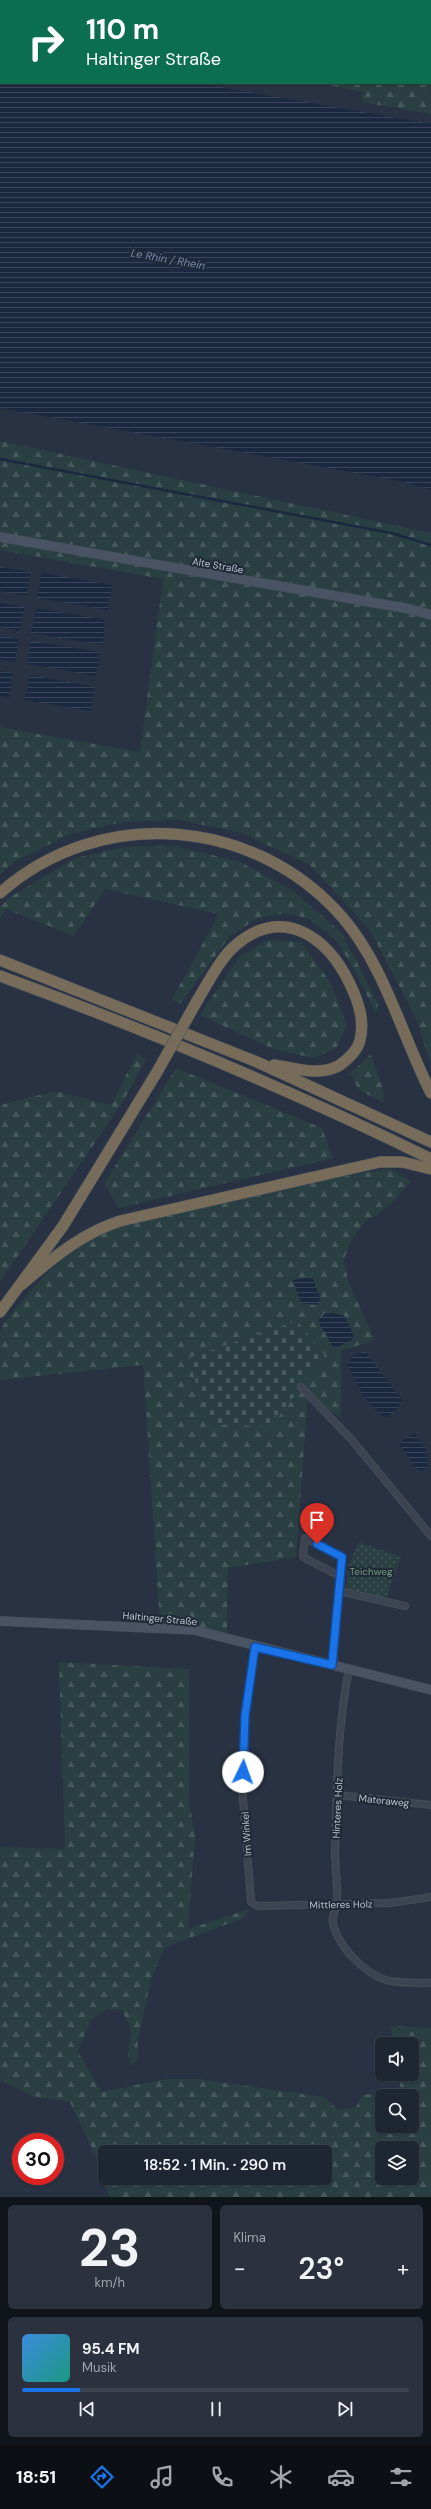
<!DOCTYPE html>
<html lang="de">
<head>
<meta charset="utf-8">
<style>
  :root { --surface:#1e2632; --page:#2b323e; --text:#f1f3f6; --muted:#a1a5ac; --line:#3c434d; --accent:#1a73e8 }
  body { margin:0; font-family:"DM Sans",sans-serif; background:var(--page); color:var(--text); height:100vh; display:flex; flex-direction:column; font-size:15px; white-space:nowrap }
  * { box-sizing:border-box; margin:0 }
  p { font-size:13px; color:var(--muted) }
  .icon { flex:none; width:22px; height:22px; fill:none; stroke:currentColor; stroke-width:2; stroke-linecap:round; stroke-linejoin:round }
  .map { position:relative; height:2197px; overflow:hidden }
  .details { display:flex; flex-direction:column; gap:8px; padding:8px; background:#10151c; flex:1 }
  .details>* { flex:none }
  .hud { position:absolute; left:0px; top:0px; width:431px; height:84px; box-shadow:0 1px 3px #0004,0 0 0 1px var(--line); background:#0b6e4f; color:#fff; overflow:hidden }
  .controls { position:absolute; left:375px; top:2037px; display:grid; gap:8px }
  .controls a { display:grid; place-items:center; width:44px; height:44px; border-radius:6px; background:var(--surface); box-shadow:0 1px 3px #0004,0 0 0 1px var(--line); font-size:20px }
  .speed { position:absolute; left:12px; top:2133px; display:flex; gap:8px; font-size:20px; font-weight:700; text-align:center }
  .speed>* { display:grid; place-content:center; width:52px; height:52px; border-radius:50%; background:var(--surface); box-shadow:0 1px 3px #0004,0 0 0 1px var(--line); line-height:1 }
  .speed .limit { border:6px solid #d22; background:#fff; color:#111 }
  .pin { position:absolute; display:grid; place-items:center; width:34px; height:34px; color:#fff; margin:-41px -17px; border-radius:50% 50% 50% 0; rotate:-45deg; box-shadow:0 0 4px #0007 }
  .pin .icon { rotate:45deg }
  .me { position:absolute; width:44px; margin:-22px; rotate:3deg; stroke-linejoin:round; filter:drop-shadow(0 0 3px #0008) }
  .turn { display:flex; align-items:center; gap:14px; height:84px; padding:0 20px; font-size:18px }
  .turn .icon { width:52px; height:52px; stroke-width:2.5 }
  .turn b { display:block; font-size:28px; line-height:34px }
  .big { font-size:30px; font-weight:600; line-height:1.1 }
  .details .card { flex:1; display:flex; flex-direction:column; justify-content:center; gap:6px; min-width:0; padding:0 14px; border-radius:6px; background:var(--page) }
  .details .dial { align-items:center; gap:0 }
  .dial b { font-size:52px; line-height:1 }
  .song { display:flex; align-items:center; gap:12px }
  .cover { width:48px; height:48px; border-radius:6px; background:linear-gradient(135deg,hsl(210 70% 55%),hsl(170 70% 35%)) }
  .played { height:4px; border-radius:2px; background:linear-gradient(90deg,var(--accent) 15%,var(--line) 15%) }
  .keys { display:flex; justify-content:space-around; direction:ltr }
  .heat { display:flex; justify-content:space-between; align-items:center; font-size:22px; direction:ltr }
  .details .tiles { flex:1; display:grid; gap:8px; grid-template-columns:1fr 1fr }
  .card:last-child { grid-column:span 2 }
  .trip { position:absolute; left:98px; top:2145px; width:234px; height:40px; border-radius:6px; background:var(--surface); box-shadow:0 1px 3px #0004,0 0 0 1px var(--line); font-weight:600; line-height:40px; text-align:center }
  .menu { display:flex; height:64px; justify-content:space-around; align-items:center; background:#0c0f14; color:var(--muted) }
  .menu .icon { width:28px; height:28px }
  .menu .on { color:var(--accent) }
  .menu b { font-size:18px; color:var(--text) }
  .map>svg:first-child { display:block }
  .grass { fill:url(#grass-dots) }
  .forest { fill:url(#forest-firs); fill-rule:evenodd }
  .cemetery { fill:url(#cemetery-stones) }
  .water { fill:url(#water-rules) }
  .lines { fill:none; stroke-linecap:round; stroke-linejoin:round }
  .stream { stroke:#1a2940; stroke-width:2.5 }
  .street-casing { stroke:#464d5b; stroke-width:8 }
  .secondary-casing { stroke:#464d5b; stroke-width:10 }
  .highway-casing { stroke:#474f5c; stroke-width:12 }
  .street { stroke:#3c4451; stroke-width:6 }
  .secondary { stroke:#4a5364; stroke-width:9 }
  .highway { stroke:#776c59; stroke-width:11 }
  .highway-bridge-casing { stroke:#474f5c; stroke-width:12; stroke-linecap:butt }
  .highway-bridge { stroke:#776c59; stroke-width:11 }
  .route-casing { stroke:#114b97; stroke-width:10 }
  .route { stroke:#1a73e8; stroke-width:7 }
  .labels { text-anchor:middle; stroke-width:4; stroke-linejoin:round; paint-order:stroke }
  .street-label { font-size:10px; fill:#b9c0cb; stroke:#202937 }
  .park-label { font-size:10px; fill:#719b7c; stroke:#202937 }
  .water-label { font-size:11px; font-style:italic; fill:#7489a9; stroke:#202937 }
</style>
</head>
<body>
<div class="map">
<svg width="431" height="2197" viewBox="0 0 431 2197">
  <defs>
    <pattern id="grass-dots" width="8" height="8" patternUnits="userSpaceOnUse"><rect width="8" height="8" fill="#2a3f42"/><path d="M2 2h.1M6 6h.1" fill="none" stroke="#47595c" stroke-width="1.8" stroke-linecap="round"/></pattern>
    <pattern id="forest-firs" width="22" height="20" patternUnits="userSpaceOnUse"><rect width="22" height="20" fill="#2a3f42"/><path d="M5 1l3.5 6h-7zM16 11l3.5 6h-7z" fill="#47595c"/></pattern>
    <pattern id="cemetery-stones" width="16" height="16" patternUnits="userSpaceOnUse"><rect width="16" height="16" fill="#2a3f42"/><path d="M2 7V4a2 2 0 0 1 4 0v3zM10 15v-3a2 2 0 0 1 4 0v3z" fill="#47595c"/></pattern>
    <pattern id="water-rules" width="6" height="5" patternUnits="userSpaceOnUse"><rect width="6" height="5" fill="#1a2940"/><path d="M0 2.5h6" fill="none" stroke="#39465a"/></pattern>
  </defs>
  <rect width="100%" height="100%" fill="#283242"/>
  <!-- grass -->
  <g class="grass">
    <polygon points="189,0 274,0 275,1 195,1"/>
    <polygon points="281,0 431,0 431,50 430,1"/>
    <polygon points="359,1542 401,1557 386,1598 346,1590 348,1566"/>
  </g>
  <!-- forest -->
  <g class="forest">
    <polygon points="0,0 189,0 195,1 1,1"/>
    <polygon points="430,50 431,114 361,102 363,92 318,83 430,83"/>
    <polygon points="0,441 431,533 431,1064 415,1016 369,929 310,865 242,833 179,820 123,822 70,834 14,862 0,875 0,727 140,752 163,579 0,550"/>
    <polygon points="176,846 240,862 292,890 342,933 378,1004 376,1014 355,971 336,940 309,919 285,913 258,918 230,936 180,1004 172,999 219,914 105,889 74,936 6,909 0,918 0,907 10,897 75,858 125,847"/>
    <polygon points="267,940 301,942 331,983 347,1025 336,1048 313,1058 273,1049 200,1015 239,957"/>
    <polygon points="137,1054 146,1059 124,1100 0,1282 0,1105 55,1091 111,1105"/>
    <polygon points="371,1054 383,1089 384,1103 359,1090 350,1074"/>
    <polygon points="176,1068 322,1128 333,1158 119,1208 104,1184"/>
    <path d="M390 1168 411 1181 393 1202 377 1215 368 1219 353 1237 344 1259 348 1281 375 1340 341 1351V1418L308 1395 296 1557 228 1568 227 1635 160 1624 143 1365 0 1380C0 1366 0 1346 0 1332 2 1324 11 1316 16 1309 45 1271 78 1241 124 1225L309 1183Z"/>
    <path d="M59 1662 189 1669V1802L195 1835 188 1929 250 1909 244 1918 165 1947 151 1979 138 2039V2059L132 2066 128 2055 131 2030 122 2010 107 2009 91 2020 78 2052 102 2092 166 2079H198L324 2097 338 2110 356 2107 362 2095 399 2091 402 2074H412V2044H395L390 2026 431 2028V2197H109L101 2168 70 2102 33 2096 0 2080V1847L65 1849ZM382 2096H412V2126H382ZM382 2148H412V2178H382ZM105 2152H325V2178H105Z"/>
  </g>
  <!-- cemetery -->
  <polygon class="cemetery" points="297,1321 325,1355 271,1427 210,1424 188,1358"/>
  <!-- water -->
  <g class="water">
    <polygon points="0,48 1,83 197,83 431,124 431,490 400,481 0,408"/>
    <polygon points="0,567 31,572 26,596 0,591"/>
    <polygon points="42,573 112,585 108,610 37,598"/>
    <polygon points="0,603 24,607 20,631 0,627"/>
    <polygon points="36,608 106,620 102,645 31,633"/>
    <polygon points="0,635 19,639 15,662 0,659"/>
    <polygon points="31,641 100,652 96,676 27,664"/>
    <polygon points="0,671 13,673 9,697 0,696"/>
    <polygon points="30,675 95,687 91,711 25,700"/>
    <polygon points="312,1277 321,1299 316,1305 301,1303 293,1280"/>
    <polygon points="326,1312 345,1316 355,1338 334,1349 318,1321"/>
    <polygon points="365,1351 402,1400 395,1412 384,1418 363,1396 347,1364 353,1356"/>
    <polygon points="415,1433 426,1449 428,1467 422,1471 415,1468 400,1444 406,1437"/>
  </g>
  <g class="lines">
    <!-- stream -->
    <g class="stream">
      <polyline points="290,0 297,1"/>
      <polyline points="430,21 431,21"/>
      <polyline points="0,459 391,533 431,545"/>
    </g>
    <defs>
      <g id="street">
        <polyline points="301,1387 351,1439 431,1536"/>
        <polyline points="339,1591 405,1606"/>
        <polyline points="255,1647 245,1716 242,1786 251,1902 257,1906 390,1903 431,1897"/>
        <polyline points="333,1665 341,1577 303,1557 305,1538 342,1557 341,1577"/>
        <path d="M349 1669C337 1728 337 1790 335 1850 335 1867 338 1885 337 1902 336 1913 329 1916 335 1930 342 1950 366 1974 386 1980 399 1984 417 1982 431 1983"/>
        <polyline points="338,1795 431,1805"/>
      </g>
      <g id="secondary">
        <polyline points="0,537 410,609 431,615"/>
        <polyline points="0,1621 194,1630 431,1690"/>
      </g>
      <g id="highway">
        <path d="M0 893C100 804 256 817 343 918 385 967 402 1036 431 1093"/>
        <polyline points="0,960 257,1062 431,1142"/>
        <path d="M0 976C147 1030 291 1090 431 1159"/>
        <path d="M197 1001C208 983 220 958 237 944 284 905 328 938 350 984 358 1001 365 1020 360 1040 358 1050 348 1059 340 1065 320 1077 294 1068 274 1065"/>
        <path d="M21 1285C52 1259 80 1234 120 1221L380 1162H402L431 1169"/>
        <polyline points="0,1312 63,1226 157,1072"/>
      </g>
    </defs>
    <!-- street casing -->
    <use href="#street" class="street-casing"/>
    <!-- secondary casing -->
    <use href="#secondary" class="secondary-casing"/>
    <!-- highway casing -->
    <use href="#highway" class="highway-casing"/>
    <!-- street -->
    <use href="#street" class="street"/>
    <!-- secondary -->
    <use href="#secondary" class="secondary"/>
    <!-- highway -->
    <use href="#highway" class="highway"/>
    <defs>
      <polyline id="highway-bridge" points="157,1072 197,1001"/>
    </defs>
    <!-- highway-bridge casing -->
    <use href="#highway-bridge" class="highway-bridge-casing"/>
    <!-- highway-bridge -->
    <use href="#highway-bridge" class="highway-bridge"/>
  </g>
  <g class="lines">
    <defs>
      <polyline id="route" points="243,1772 245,1716 255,1647 332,1665 342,1557 317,1544"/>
    </defs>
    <!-- route casing -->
    <use href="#route" class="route-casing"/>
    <!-- route -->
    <use href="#route" class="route"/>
  </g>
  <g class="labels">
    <!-- street labels -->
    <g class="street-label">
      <text transform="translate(218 565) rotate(10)" y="4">Alte Straße</text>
      <text transform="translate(160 1618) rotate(5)" y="4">Haltinger Straße</text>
      <text transform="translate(384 1800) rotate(6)" y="4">Materaweg</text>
      <text transform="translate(337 1808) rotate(-87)" y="4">Hinteres Holz</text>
      <text transform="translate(246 1834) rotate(-94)" y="4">Im Winkel</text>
      <text transform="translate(341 1904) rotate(-1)" y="4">Mittleres Holz</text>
    </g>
    <!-- park labels -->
    <g class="park-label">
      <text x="371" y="1575">Teichweg</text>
    </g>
    <!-- water labels -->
    <g class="water-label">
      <text transform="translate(168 259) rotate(10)" y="4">Le Rhin / Rhein</text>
    </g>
  </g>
</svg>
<div class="controls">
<a><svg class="icon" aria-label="sound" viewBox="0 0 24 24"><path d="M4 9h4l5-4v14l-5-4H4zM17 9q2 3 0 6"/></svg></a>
<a><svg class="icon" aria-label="search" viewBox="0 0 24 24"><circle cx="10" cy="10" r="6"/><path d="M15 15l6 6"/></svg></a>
<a><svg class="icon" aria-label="layers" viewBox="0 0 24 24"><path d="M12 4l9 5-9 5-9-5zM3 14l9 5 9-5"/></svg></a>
</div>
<div class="speed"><div class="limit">30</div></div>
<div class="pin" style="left:317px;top:1544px;background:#d93025"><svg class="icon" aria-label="arrive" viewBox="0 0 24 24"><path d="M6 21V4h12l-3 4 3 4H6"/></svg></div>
<svg class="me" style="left:243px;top:1772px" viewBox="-20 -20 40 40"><circle r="19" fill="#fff"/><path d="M0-13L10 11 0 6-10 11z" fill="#1a73e8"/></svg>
<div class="trip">18:52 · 1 Min. · 290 m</div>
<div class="hud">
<div class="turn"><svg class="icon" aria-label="right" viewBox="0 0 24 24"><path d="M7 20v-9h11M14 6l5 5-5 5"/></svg><div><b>110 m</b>Haltinger Straße</div></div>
</div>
</div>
<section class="details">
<div class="tiles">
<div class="card dial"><b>23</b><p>km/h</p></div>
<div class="card"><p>Klima</p>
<div class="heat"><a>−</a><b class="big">23°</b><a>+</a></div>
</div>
<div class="card">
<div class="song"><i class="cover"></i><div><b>95.4 FM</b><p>Musik</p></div></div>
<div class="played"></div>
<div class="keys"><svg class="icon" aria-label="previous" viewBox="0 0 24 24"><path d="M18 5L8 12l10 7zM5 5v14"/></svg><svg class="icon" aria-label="pause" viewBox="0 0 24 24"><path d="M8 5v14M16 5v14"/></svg><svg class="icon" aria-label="next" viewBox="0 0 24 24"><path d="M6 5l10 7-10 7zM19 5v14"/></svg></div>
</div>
</div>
</section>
<nav class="menu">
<b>18:51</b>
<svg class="icon on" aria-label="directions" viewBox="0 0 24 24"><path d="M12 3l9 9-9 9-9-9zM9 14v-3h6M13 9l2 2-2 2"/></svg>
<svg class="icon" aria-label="music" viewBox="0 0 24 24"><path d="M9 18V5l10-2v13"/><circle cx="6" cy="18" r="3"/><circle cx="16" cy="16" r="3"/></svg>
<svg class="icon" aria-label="phone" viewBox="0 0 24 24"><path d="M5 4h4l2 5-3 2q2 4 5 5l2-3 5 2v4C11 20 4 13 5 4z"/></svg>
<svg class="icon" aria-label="climate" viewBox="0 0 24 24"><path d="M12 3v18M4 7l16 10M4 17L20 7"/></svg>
<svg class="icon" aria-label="car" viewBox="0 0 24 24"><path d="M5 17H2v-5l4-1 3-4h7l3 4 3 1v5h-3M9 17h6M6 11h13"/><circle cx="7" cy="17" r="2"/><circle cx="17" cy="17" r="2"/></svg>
<svg class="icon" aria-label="filters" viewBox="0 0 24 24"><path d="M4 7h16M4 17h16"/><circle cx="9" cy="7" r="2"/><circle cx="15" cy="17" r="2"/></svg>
</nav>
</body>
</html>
